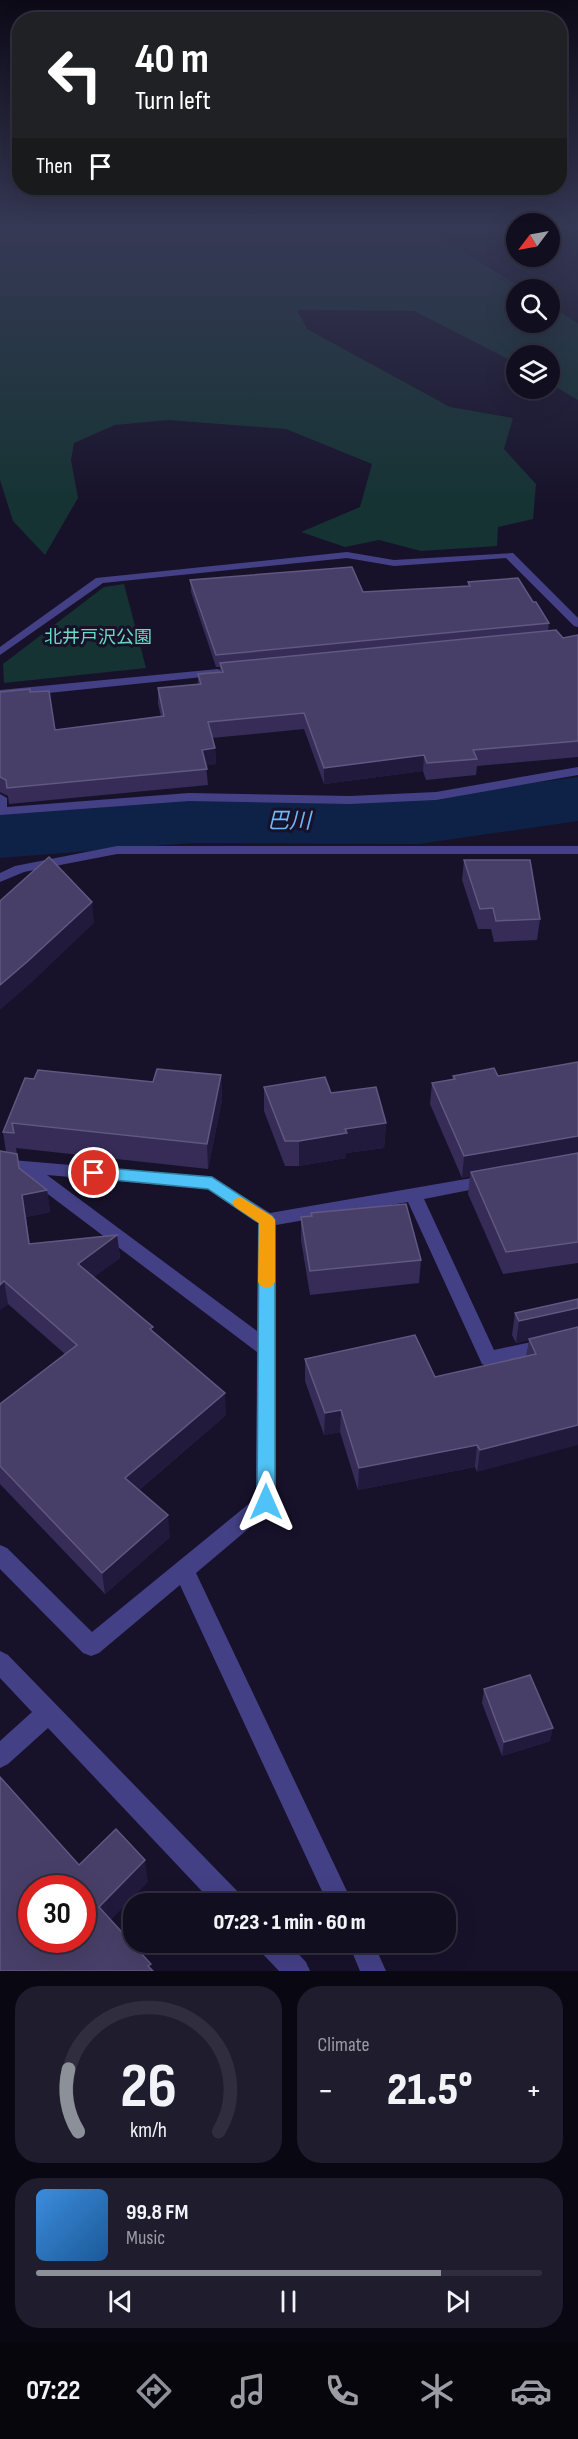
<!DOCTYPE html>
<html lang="en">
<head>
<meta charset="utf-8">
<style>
  :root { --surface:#110e20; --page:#1e1c2d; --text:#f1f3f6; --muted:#9c9ca5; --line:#302e3e; --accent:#8c9099 }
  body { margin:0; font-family:"Sofia Sans Condensed","Noto Sans JP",sans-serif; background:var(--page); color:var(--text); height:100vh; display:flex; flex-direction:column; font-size:22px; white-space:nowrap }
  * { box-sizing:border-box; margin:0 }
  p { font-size:20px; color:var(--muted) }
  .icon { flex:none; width:33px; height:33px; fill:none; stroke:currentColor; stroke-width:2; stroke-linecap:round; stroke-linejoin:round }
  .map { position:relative; height:1971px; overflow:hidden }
  .details { display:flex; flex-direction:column; gap:15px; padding:15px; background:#090812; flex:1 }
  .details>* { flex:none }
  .guide { position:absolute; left:12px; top:12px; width:555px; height:183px; border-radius:24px; box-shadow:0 6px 24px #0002,0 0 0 2px var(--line); background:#202124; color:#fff; overflow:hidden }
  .needle { width:39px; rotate:238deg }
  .buttons { position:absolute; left:506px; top:213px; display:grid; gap:12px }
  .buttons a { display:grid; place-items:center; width:54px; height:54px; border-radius:50%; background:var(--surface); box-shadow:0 6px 24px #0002,0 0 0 2px var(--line); font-size:30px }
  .speed { position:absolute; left:18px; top:1875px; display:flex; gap:12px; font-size:30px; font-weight:700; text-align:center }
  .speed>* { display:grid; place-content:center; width:78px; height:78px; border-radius:50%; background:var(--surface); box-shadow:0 6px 24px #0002,0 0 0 2px var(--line); line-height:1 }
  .speed .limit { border:9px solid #d22; background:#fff; color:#111 }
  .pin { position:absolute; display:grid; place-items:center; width:51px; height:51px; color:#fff; margin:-26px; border:3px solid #fff; border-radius:50%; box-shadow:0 2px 6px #0007 }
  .me { position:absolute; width:66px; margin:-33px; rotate:0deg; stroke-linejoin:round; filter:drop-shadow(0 0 4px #0008) }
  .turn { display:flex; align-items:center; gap:21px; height:126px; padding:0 24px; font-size:27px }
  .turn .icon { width:78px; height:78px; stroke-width:2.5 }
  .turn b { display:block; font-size:42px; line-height:51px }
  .then { display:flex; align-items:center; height:57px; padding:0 24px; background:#0003; gap:12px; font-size:22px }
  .big { font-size:45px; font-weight:800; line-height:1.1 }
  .details .card { flex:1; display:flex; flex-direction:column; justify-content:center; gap:9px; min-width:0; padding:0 21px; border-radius:24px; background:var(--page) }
  .details .dial { align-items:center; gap:0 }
  .dial svg { height:156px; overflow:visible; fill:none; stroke:var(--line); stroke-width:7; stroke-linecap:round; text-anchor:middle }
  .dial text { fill:var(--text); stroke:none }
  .song { display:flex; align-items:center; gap:18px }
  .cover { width:72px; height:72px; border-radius:9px; background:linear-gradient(135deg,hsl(210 70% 55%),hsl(210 70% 35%)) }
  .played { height:6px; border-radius:3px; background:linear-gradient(90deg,var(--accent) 80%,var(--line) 80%) }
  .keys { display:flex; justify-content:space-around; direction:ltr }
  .heat { display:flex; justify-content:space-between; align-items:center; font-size:33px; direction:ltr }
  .details .tiles { flex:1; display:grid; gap:15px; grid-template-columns:1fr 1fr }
  .card:last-child { grid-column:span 2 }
  .trip { position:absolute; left:123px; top:1893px; width:333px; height:60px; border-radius:24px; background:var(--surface); box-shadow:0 6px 24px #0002,0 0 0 2px var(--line); font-weight:800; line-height:60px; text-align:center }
  .dock { display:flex; height:96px; justify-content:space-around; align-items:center; background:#07060d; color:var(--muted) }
  .dock .icon { width:42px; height:42px }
  .dock .selected { color:var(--accent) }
  .dock b { font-size:27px; color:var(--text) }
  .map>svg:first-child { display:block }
  .green { fill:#153333 }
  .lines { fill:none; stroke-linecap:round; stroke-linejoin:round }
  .river { fill:#0e2147; fill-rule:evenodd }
  .street { fill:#444086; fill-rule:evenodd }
  .wall { fill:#362c57 }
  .shaded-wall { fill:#221a3d }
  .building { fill:#483f68; stroke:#605880; stroke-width:1.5; fill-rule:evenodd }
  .route { fill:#4fc3f7; stroke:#337fa1; stroke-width:1.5 }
  .slow { fill:#f59e0b }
  .labels { text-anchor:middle; stroke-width:6; stroke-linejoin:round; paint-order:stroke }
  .far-park-label { font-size:18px; fill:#6adbc2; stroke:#17122a }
  .water-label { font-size:22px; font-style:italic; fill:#6fb5f8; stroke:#17122a }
</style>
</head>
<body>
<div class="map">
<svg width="578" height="1971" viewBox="0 0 578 1971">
  <rect width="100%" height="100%" fill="#17122a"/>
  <!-- green -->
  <g class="green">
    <polygon points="0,229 426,229 524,289 516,290 516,322 549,322 549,305 578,323 578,400 549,383 549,356 516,356 516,363 414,311 297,310 307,329 450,407 513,418 504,449 536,484 533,519 498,527 497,546 421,551 379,540 345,547 301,532 360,507 372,464 286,429 168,420 115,425 74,443 71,460 78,498 45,555 13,521 0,480"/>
    <polygon points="124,584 146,668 4,683 3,664 104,587"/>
  </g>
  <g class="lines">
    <!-- river -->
    <polygon class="river" points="578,777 578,821 419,844 191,843 0,858 0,812 191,797 419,798"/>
    <!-- street -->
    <g class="street">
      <polygon points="347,552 394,560 513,553 578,618 578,627 574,626 506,558 394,566 347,558 103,583 0,655 0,647 96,578"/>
      <polygon points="218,669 222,671 222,675 0,698 0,690"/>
      <polygon points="578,767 578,775 436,800 350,804 189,801 0,815 0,794 7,798 7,807 189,793 350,796 436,792"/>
      <polygon points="117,846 578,846 578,854 117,854 24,872 0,882 0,873 15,866"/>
      <path d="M0 1159 212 1177 270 1213 489 1175 495 1177 498 1181 495 1185 424 1199 494 1350 578 1332V1348L489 1367 482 1364 408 1202 276 1225V1502L273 1508 196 1573 353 1904H328L180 1585 99 1653 91 1656 83 1653 0 1569V1545L7 1548 92 1632 256 1498 257 1352 20 1173 0 1171ZM47 1175 208 1189 258 1223 257 1331Z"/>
      <polygon points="0,1651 8,1655 241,1895 244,1904 214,1904 48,1728 8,1764 0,1768 0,1741 32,1712 0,1678"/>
      <polygon points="257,1942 287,1942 306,1962 310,1971 279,1971 260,1951"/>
      <polygon points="348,1942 373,1942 386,1971 360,1971"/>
    </g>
  </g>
  <!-- wall -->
  <g class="wall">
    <polygon points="190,580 363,592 468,586 468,582 533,602 549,623 548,631 563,638 578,635 578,757 477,766 476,775 426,780 423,771 324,784 304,729 212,738 215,748 216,764 206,765 208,785 9,804 8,796 0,792 0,692 30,692 55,730 161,716 158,704 158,688 198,685 198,674 220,672 220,667 216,667 191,592"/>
    <polygon points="464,860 540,919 537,940 494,942 491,929 478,929 462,880"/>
    <polygon points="578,1062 578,1263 503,1274 468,1194 470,1176 462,1178 430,1104 432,1083 453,1080 453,1076 498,1076"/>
    <polygon points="221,1075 222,1100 208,1169 16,1148 19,1168 47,1190 50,1212 26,1217 30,1244 117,1235 120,1258 93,1277 153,1332 226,1415 139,1490 170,1537 105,1594 0,1484 0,1404 65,1354 8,1304 0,1310 0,1151 6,1152 3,1132 34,1079 153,1082"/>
    <polygon points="264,1087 331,1093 386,1123 384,1148 346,1153 346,1158 299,1166 285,1166 264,1111"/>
    <polygon points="311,1213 421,1260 419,1283 310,1295 301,1240 301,1217 311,1216"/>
    <polygon points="578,1299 477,1472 475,1467 358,1490 340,1432 324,1435 305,1381 305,1359 435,1377 526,1356 529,1340 516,1343 512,1335 515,1313"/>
    <polygon points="484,1689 550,1741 502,1756 482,1703"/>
  </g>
  <!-- shaded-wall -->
  <g class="shaded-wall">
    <polygon points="215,748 216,764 203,766 202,750"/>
    <polygon points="424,755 423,771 324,784 324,768"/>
    <polygon points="92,902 94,923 31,983 0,1010 0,985"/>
    <polygon points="221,1075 222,1100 208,1169 207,1144"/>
    <polygon points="386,1123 384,1148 346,1153 346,1158 299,1166 299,1141 345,1129"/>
    <polygon points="578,1136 578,1155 471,1172 470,1176 462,1178 464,1156"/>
    <polygon points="47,1190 50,1212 26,1217 22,1195"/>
    <polygon points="117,1235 120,1258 81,1287 78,1264"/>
    <polygon points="4,1281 8,1304 0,1310 0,1285"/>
    <polygon points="578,1308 578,1330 516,1343 519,1321"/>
    <polygon points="225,1393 226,1415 127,1500 125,1478"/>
    <polygon points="341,1410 340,1432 324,1435 325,1413"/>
    <polygon points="578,1425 578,1445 477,1472 480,1450"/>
    <polygon points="477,1445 475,1467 358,1490 359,1468"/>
    <polygon points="168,1515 170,1537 105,1594 102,1573"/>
    <polygon points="553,1728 550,1741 502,1756 504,1742"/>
    <polygon points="145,1860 148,1882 103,1928 99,1907"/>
  </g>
  <!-- building -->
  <g class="building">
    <polygon points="352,567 363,592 470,586 468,582 518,578 533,602 536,602 549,623 216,655 190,580"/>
    <polygon points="556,630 563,638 578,635 578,741 473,750 477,759 427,763 424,755 324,768 304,713 208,722 215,748 202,750 207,769 7,788 6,780 0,777 0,692 30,689 30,692 49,691 55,730 164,716 158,688 201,684 198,674 223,672 220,663"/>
    <polygon points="49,857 92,902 28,961 0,985 0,901"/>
    <polygon points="464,860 530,860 540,919 496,921 493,908 480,909"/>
    <polygon points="578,1062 578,1136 464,1156 432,1083 455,1079 453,1076 494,1068 498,1076"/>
    <polygon points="157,1069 221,1075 207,1144 12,1123 14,1133 3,1132 25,1078 34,1079 38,1070 153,1082"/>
    <polygon points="325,1077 331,1093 376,1087 386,1123 345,1129 347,1133 299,1141 285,1141 264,1087"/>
    <polygon points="0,1151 17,1154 19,1168 47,1190 22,1195 29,1244 117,1235 78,1264 153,1327 150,1329 225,1393 125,1478 168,1515 102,1573 0,1466 0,1404 77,1345 4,1281 0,1285"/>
    <polygon points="578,1153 578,1242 506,1252 471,1172"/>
    <polygon points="406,1204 421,1260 310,1271 301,1217 312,1216 311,1213"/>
    <polygon points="578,1299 578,1308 519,1321 515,1313"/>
    <polygon points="578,1327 578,1425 480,1450 477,1445 359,1468 341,1410 325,1413 305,1359 415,1335 435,1377 536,1354 529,1339"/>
    <polygon points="530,1675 553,1728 504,1742 484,1689"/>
    <path d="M0 1777 79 1865 116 1829 145 1860 99 1907 151 1964 148 1966 153 1971H0ZM32 1888H82V1940H32Z"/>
  </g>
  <!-- sky -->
  <linearGradient id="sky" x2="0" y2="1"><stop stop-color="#0d0a17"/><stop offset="0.45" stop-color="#363955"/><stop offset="1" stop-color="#363955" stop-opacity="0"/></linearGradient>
  <rect width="578" height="505" fill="url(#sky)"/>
  <!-- route -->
  <polygon class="route" points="94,1167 212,1177 272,1216 275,1220 275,1502 273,1507 266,1510 259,1507 257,1502 259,1223 208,1189 94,1178 88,1177 86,1173 88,1169"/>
  <!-- slow -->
  <polygon class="slow" points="240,1197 272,1216 275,1220 275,1282 272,1286 267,1288 261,1286 258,1282 259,1223 235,1207 232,1203 235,1199"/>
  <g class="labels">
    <!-- far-park labels -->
    <g class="far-park-label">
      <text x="98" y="643">北井戸沢公園</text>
    </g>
    <!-- water labels -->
    <g class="water-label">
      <text x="289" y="828">巴川</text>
    </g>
  </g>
</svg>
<div class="buttons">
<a><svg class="needle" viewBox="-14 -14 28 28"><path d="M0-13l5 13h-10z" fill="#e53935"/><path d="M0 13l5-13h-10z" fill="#9c9ca5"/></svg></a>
<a><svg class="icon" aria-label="search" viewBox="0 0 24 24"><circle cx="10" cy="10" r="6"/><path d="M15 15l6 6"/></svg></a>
<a><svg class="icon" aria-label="layers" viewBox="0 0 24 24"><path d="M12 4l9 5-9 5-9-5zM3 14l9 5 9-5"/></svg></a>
</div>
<div class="speed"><div class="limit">30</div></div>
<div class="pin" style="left:94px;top:1173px;background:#d93025"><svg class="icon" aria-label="arrive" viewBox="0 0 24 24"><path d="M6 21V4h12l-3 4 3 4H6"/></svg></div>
<svg class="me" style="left:266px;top:1502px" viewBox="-20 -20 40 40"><path d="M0-17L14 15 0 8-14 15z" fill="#4fc3f7" stroke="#fff" stroke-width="4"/></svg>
<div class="trip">07:23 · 1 min · 60 m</div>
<div class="guide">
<div class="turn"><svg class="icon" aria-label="left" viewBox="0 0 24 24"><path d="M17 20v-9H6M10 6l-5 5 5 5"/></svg><div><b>40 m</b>Turn left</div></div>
<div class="then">Then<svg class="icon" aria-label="arrive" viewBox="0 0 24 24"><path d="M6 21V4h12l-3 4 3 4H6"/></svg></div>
</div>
</div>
<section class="details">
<div class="tiles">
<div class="card dial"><svg viewBox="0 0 100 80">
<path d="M14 69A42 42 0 1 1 86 69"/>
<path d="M14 69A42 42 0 0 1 9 37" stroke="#8c9099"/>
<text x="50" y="56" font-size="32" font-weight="700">26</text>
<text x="50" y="72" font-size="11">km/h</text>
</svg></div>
<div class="card"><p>Climate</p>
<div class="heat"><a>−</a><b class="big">21.5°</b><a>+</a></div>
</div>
<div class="card">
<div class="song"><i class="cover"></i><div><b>99.8 FM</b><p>Music</p></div></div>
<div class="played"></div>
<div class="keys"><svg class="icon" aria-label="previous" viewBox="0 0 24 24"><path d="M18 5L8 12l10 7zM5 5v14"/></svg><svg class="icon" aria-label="pause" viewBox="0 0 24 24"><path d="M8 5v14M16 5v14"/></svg><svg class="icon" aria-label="next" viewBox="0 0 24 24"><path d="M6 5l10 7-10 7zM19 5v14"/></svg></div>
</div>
</div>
</section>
<nav class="dock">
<b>07:22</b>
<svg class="icon selected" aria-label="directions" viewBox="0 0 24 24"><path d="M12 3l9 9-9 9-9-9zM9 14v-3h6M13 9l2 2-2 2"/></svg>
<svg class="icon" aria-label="music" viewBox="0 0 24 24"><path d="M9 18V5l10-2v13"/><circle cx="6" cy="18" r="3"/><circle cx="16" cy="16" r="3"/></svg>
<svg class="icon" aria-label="phone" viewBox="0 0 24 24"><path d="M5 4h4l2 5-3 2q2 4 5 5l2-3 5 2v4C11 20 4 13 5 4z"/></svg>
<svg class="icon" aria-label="climate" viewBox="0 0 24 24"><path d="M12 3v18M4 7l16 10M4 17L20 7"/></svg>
<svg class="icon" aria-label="car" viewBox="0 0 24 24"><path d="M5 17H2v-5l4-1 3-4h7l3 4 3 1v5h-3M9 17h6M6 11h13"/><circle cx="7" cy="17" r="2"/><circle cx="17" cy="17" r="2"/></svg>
</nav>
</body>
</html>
